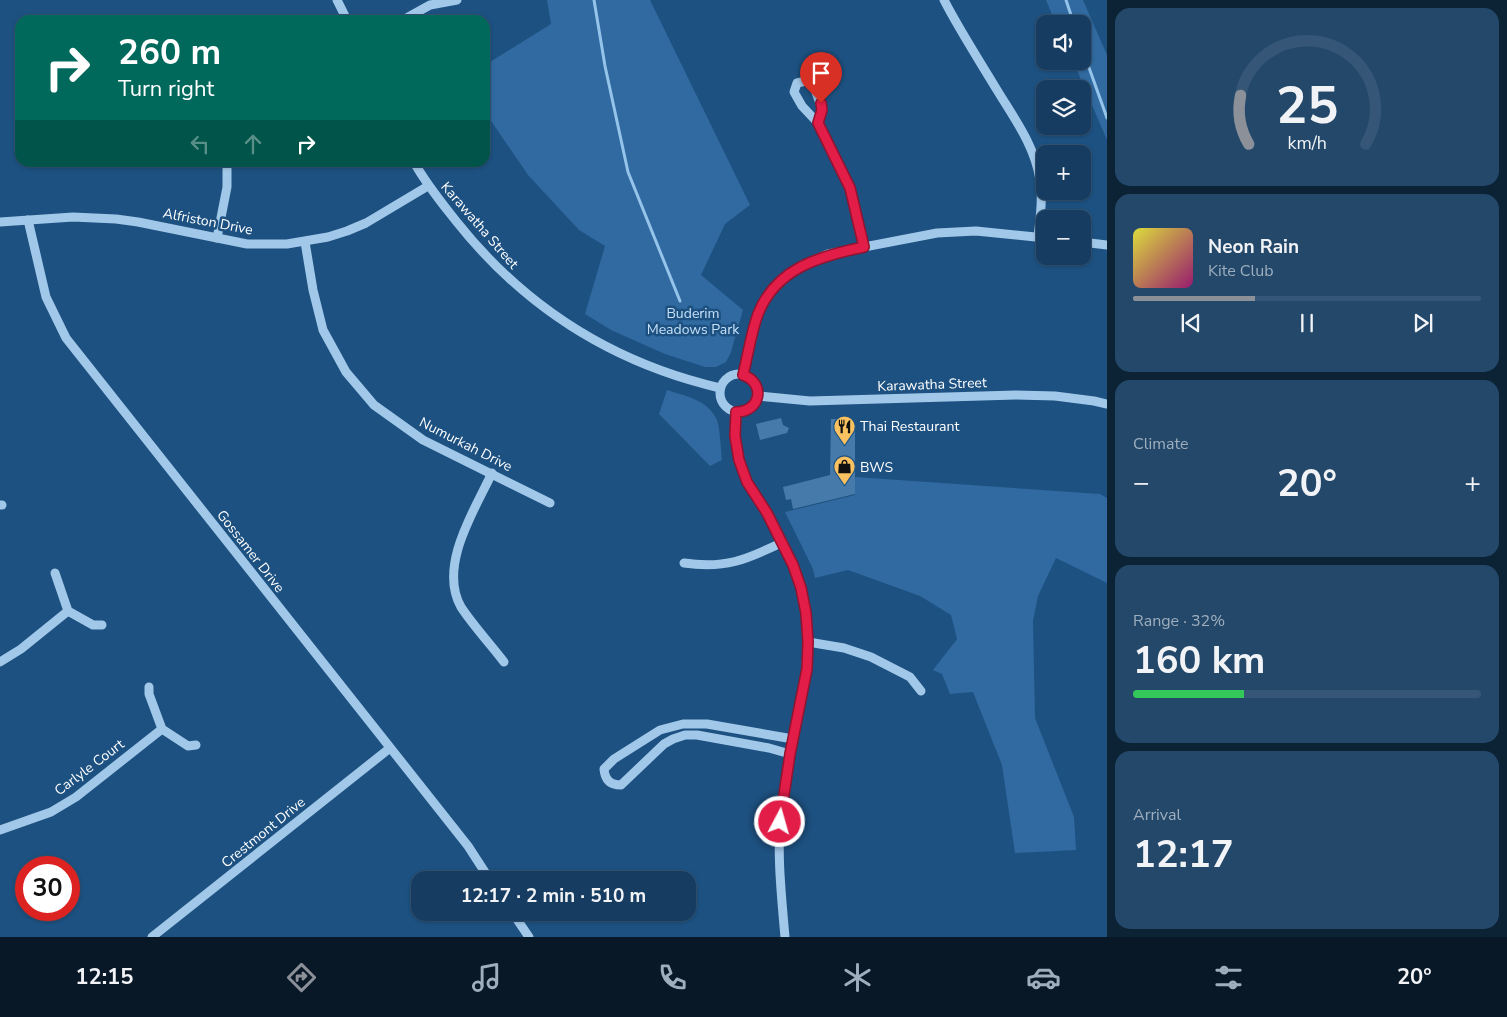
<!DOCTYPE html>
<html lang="en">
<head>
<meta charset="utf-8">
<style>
  :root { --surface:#163d61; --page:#23486a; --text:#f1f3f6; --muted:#9eaebd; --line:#355676; --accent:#8c9099 }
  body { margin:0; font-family:"Nunito Sans",sans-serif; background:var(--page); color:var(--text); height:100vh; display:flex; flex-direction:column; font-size:19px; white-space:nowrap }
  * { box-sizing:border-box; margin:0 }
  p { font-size:16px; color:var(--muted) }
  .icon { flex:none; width:28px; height:28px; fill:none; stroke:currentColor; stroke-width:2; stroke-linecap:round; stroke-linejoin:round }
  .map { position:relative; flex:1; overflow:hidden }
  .panel { display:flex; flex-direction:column; gap:8px; padding:8px; background:#0c2235; width:400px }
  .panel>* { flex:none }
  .banner { position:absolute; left:15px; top:15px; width:475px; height:152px; border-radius:15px; box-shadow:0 1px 4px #0004,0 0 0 1px var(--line); background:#00695c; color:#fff; overflow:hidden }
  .controls { position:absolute; left:1036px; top:15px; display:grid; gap:10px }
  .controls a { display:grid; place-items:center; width:55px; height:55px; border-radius:10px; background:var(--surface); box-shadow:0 1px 4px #0004,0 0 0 1px var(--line); font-size:25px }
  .speed { position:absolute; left:15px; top:856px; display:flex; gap:10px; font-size:25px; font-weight:700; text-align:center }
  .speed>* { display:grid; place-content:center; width:65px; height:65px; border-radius:50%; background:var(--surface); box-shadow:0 1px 4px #0004,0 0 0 1px var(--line); line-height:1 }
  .speed .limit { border:8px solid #d22; background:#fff; color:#111 }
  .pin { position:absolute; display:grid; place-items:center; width:42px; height:42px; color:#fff; margin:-51px -21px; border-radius:50% 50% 50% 0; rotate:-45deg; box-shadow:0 0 5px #0007 }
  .pin .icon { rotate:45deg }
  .me { position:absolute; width:55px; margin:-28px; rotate:6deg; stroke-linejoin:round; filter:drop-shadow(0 0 4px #0008) }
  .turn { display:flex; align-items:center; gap:18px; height:105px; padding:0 20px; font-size:22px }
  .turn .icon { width:65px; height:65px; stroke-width:2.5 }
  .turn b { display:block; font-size:35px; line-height:42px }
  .lanes { display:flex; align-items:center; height:48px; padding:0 20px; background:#0003; justify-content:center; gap:25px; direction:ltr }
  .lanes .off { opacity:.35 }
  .big { font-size:38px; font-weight:700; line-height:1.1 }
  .panel .tile { flex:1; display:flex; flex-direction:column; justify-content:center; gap:8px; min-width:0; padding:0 18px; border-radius:15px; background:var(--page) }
  .panel .dial { align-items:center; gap:0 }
  .dial svg { height:130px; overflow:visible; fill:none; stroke:var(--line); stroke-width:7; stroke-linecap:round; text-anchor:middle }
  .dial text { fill:var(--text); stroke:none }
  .song { display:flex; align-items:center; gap:15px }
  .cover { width:60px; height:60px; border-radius:8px; background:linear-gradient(135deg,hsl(60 70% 55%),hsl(320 70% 35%)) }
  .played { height:5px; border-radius:2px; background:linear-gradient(90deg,var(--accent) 35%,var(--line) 35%) }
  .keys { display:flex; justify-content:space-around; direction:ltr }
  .heat { display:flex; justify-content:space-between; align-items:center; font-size:28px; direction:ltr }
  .charge { height:8px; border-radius:4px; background:linear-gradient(90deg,#34c759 32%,var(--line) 0) }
  .trip { position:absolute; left:411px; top:871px; width:285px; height:50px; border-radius:15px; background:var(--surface); box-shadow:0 1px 4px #0004,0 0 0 1px var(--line); font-weight:700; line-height:50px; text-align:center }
  .tabs { display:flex; height:80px; justify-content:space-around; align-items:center; background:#091827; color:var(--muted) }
  .tabs .icon { width:35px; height:35px }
  .tabs .selected { color:var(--accent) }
  .tabs b { font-size:22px; color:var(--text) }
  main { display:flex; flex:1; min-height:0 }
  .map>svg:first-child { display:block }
  .green { fill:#306aa0 }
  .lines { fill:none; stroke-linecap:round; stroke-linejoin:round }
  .stream { stroke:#95c4eb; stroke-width:3 }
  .building { fill:#457aab }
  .minor { stroke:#a2c8e9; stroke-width:9 }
  .route-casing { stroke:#92132f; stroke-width:12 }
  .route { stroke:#e11d48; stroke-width:9 }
  .labels { text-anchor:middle; stroke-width:5; stroke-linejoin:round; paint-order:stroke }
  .street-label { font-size:14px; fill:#fff; stroke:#1d5181 }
  .park-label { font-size:14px; fill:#c6e0f7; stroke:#1d5181 }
  .poi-label { font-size:14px; fill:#fff; stroke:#1d5181; text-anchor:start }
</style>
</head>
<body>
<main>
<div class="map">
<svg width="1107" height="937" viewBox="0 0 1107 937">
  <rect width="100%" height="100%" fill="#1d5181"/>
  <!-- green -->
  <g class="green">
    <polygon points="547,0 650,0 750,205 725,224 701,275 743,310 731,352 726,362 716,367 705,367 665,354 611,330 585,314 605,246 579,230 528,175 485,112 485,65 551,24"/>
    <polygon points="1046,0 1083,0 1107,55 1107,140 1073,61 1082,61 1082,24 1056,24"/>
    <path d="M667 390C685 396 706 399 716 418 720 424 721 451 722 460L710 466 659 414Z"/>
    <polygon points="855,477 1100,494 1107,498 1107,583 1056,558 1038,596 1033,621 1035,718 1074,817 1076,850 1015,853 1002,765 973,692 950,694 942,674 933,670 957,639 951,615 920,596 848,570 815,578 813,569 785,512 855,495"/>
  </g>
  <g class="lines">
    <!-- stream -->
    <g class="stream">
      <polyline points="594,0 605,66 628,172 680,301"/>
      <polyline points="1066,0 1074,24"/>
      <polyline points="1082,48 1107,118"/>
    </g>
  </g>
  <!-- building -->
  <g class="building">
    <polygon points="781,418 783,425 789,428 787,433 760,440 756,424"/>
    <polygon points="831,419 842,419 842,423 855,423 855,494 793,509 791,499 786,500 783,487 830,475"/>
  </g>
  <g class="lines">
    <!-- minor -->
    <g class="minor">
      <polyline points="337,0 347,20"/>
      <path d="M944 0C960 31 979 60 997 90 1014 118 1035 146 1040 180 1043 199 1040 218 1038 237"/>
      <polyline points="403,20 430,5 457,0"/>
      <polyline points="818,123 822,109 814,87 806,81 797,83 794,92 802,106 818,123 850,188 863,247"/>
      <path d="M414 162C426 184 441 202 456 221 525 308 612 363 720 388"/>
      <polyline points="28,220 46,297 66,338 468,846 490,880"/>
      <polyline points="0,222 73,217 116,219 138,222 247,244 287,244 328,237 347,231 366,223 428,186"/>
      <polyline points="217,238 227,187 227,162"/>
      <polyline points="305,242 313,290 323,330 346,372 374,405 423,440 550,503"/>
      <polyline points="1082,242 1107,245"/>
      <circle cx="739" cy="393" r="19"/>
      <polyline points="743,375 758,314 765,300 775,287 787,275 802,265 828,254 937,233 976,231 1045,238"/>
      <polyline points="758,396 810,401 1016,395 1055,396 1094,401 1107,404"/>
      <path d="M737 412C736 428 734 444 739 461 744 480 757 496 767 514 785 545 802 578 806 615 813 677 791 741 782 802 776 847 781 891 785 937"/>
      <path d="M492 473C474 511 438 566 461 607 472 624 491 645 504 662"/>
      <polyline points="0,505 2,505"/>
      <path d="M684 563C725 569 746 560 783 542"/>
      <polyline points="55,573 68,611 93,625 102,625"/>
      <polyline points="808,642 844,648 871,657 910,677 921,691"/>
      <polyline points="0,662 21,649 68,611"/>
      <polyline points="149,687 149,694 162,729 188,746 196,745"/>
      <path d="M790 754 769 748 697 735H685L673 739 664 744 621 785C610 785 605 780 604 769L614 759 660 730 683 724H707L793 739"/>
      <polyline points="0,830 51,812 76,797 162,729"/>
      <polyline points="512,912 529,937"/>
      <polyline points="152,937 390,748"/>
    </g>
  </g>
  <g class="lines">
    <defs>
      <path id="route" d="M780 822 790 754 807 669 808 642 806 613 801 588 793 565 767 513 747 482 739 460 735 436 736 412C761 412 766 383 743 375 748 355 751 333 758 314 776 268 820 256 864 247L850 188 818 123 822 110 821 103"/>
    </defs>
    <!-- route casing -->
    <use href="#route" class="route-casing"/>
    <!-- route -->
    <use href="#route" class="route"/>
  </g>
  <!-- icons -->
  <defs>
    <symbol id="restaurant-pin" viewBox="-11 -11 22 30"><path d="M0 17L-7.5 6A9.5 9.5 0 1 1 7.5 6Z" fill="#f9c160" stroke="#1d5181"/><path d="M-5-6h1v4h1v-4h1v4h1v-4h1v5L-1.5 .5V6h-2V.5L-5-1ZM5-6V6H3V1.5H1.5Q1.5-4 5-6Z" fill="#111"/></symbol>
    <symbol id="shop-pin" viewBox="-11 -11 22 30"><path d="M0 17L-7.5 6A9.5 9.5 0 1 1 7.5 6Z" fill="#f9c160" stroke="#1d5181"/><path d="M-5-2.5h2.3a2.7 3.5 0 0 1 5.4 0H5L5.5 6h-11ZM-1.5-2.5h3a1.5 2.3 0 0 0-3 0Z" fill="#111"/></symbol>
  </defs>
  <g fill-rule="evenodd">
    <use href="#restaurant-pin" x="832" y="414" width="25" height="34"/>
    <use href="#shop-pin" x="832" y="454" width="25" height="34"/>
  </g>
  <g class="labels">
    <!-- street labels -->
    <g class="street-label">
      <text transform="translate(208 221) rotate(11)" y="5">Alfriston Drive</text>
      <text transform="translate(480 225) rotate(49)" y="5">Karawatha Street</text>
      <text transform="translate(932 384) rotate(-2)" y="5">Karawatha Street</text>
      <text transform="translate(466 444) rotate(27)" y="5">Numurkah Drive</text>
      <text transform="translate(251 551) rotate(52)" y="5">Gossamer Drive</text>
      <text transform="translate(89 767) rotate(-37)" y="5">Carlyle Court</text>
      <text transform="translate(263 832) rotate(-39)" y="5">Crestmont Drive</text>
    </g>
    <!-- park labels -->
    <g class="park-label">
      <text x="693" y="318">Buderim<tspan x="693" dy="16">Meadows Park</tspan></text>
    </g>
    <!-- poi labels -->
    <g class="poi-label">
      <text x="860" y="431">Thai Restaurant</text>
      <text x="860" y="472">BWS</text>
    </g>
  </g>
</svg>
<div class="controls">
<a><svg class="icon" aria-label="sound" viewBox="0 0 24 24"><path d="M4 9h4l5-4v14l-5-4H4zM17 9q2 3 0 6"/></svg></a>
<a><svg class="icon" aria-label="layers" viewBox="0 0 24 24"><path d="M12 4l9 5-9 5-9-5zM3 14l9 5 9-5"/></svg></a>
<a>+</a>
<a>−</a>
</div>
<div class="speed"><div class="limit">30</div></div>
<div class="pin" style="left:821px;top:103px;background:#d93025"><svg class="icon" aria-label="arrive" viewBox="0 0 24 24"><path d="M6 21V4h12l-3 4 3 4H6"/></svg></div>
<svg class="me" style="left:780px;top:822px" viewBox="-20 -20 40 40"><circle r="17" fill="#e11d48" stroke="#fff" stroke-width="3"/><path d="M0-11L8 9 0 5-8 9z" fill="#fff"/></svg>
<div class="trip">12:17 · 2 min · 510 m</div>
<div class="banner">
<div class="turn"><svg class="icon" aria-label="right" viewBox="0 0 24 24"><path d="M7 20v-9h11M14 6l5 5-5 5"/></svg><div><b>260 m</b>Turn right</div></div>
<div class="lanes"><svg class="icon off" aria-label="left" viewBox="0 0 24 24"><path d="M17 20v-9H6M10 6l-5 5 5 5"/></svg><svg class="icon off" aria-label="ahead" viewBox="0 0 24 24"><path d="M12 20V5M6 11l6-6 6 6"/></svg><svg class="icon" aria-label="right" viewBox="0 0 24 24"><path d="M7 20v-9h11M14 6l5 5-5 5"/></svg></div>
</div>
</div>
<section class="panel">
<div class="tile dial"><svg viewBox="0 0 100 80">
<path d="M14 69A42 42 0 1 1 86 69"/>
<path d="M14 69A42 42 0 0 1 9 39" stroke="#8c9099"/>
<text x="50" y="56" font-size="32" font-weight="700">25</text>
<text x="50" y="72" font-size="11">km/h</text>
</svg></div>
<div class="tile">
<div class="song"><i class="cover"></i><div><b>Neon Rain</b><p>Kite Club</p></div></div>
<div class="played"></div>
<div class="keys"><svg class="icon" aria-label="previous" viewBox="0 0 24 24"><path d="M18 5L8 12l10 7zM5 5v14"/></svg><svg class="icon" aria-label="pause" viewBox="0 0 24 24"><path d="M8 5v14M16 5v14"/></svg><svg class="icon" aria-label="next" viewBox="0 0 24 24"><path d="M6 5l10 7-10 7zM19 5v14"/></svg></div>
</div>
<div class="tile"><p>Climate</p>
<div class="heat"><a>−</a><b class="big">20°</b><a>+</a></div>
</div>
<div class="tile"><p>Range · 32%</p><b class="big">160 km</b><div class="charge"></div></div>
<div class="tile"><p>Arrival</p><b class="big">12:17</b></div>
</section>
</main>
<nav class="tabs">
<b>12:15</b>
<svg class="icon selected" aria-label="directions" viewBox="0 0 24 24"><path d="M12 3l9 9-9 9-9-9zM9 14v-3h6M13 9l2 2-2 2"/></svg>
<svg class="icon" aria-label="music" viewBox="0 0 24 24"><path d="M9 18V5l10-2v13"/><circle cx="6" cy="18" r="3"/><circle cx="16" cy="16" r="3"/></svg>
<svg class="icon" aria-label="phone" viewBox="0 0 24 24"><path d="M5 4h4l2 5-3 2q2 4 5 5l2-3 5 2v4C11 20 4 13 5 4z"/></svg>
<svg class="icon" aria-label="climate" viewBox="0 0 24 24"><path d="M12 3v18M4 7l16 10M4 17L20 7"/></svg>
<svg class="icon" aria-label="car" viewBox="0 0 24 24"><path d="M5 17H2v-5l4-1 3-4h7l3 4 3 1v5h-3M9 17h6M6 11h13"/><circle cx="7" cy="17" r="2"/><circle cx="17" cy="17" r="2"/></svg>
<svg class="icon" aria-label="filters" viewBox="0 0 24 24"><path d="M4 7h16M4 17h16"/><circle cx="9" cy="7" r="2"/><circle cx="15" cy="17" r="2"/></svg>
<b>20°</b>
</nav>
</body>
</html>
